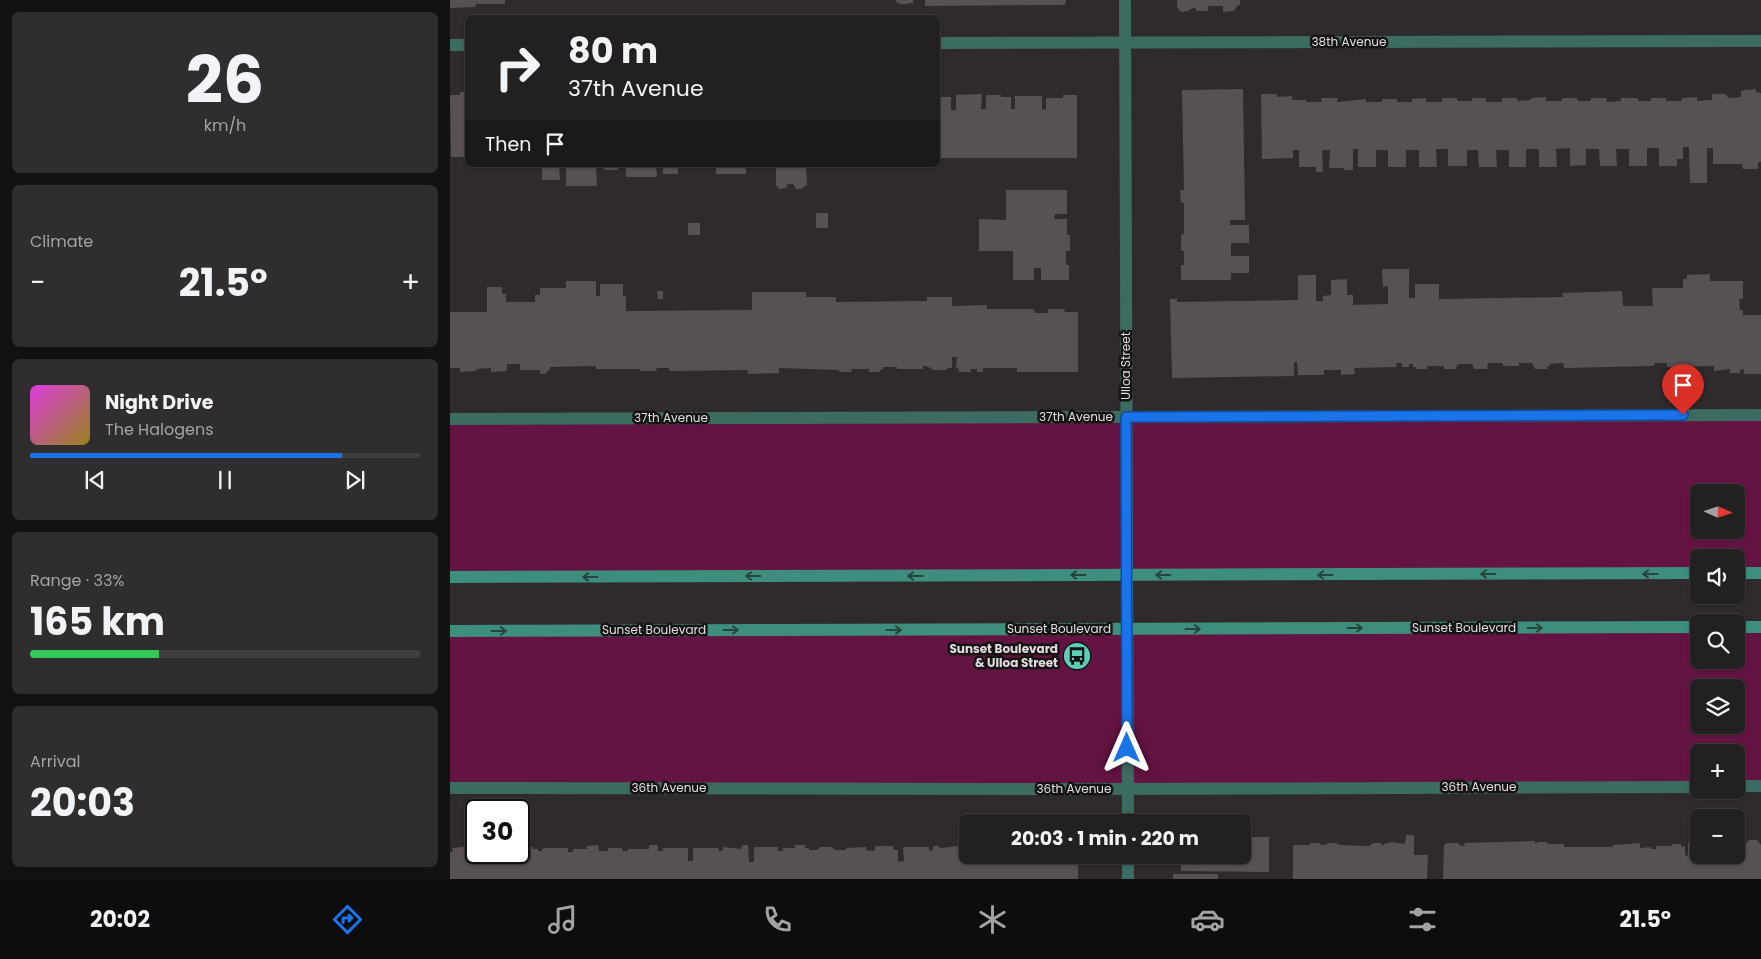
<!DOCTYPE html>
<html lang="en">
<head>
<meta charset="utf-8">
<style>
  :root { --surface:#232021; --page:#2f2d2e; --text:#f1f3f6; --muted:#a3a3a5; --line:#403e3f; --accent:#1a73e8 }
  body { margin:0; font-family:Poppins,sans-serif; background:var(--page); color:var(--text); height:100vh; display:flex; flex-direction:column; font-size:19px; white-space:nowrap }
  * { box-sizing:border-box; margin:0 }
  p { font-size:16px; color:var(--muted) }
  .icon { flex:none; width:28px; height:28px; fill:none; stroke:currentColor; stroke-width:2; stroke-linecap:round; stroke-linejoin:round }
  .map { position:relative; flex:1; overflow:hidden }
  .sheet { display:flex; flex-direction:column; gap:12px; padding:12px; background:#131212; width:450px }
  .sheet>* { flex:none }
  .guide { position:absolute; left:15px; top:15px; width:475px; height:152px; border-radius:8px; box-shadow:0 1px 4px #0004,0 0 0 1px var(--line); background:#232021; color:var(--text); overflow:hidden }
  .needle { width:32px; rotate:93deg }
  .tools { position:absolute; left:1240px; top:484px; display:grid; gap:10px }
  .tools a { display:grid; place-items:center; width:55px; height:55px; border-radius:8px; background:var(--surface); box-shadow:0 1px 4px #0004,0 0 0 1px var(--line); font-size:25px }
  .speed { position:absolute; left:15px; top:799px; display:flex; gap:10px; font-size:25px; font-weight:700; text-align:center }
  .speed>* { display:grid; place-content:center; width:65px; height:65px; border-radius:50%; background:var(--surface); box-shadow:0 1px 4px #0004,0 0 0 1px var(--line); line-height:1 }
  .speed .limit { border:2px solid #111; border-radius:8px; background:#fff; color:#111 }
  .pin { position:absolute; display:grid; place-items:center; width:42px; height:42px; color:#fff; margin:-51px -21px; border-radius:50% 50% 50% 0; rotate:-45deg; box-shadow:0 0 5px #0007 }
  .pin .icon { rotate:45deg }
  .me { position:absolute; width:55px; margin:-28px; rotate:0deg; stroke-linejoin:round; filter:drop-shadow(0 0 4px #0008) }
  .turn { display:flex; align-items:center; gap:18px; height:105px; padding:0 20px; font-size:22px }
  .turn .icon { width:65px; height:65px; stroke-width:2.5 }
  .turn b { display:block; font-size:35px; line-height:42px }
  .then { display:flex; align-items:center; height:48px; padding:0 20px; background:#0003; gap:10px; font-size:19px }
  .big { font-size:38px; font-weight:700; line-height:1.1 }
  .sheet .widget { flex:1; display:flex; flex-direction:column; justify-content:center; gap:8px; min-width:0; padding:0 18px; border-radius:8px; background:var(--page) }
  .sheet .dial { align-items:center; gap:0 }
  .dial b { font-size:65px; line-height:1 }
  .song { display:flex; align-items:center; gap:15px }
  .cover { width:60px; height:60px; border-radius:8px; background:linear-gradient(135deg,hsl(300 70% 55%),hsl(50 70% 35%)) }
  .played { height:5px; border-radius:2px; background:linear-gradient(90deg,var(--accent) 80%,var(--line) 80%) }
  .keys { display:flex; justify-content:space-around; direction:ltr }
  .heat { display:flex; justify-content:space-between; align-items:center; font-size:28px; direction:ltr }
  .charge { height:8px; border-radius:4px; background:linear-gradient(90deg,#34c759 33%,var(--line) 0) }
  .trip { position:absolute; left:509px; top:814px; width:292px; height:50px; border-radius:8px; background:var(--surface); box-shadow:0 1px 4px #0004,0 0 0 1px var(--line); font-weight:700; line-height:50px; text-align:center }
  .tabs { display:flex; height:80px; justify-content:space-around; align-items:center; background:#0e0d0d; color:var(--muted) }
  .tabs .icon { width:35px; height:35px }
  .tabs .selected { color:var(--accent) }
  .tabs b { font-size:22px; color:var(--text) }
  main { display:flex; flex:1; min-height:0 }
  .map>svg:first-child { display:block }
  .green { fill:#641442; fill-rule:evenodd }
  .building { fill:#575153 }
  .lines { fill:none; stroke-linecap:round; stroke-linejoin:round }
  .minor { stroke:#3c6b61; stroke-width:12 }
  .secondary { stroke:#3e8e7e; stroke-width:12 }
  .oneway { stroke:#26443e }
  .route-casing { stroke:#114b97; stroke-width:12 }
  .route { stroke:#1a73e8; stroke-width:9 }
  .labels { text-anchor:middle; stroke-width:5; stroke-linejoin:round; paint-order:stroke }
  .street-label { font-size:12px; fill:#e0dcde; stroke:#161314 }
  .poi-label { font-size:12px; font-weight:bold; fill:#e0dcde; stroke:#161314; text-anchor:end }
</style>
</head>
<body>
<main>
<section class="sheet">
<div class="widget dial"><b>26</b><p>km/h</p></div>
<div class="widget"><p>Climate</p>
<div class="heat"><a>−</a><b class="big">21.5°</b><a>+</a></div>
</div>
<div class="widget">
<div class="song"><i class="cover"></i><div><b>Night Drive</b><p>The Halogens</p></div></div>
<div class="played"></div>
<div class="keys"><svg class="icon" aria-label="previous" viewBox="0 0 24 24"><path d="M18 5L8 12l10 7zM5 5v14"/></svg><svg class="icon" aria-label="pause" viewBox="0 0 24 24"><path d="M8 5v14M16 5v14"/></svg><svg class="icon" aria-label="next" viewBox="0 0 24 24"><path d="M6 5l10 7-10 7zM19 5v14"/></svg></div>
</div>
<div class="widget"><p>Range · 33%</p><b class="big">165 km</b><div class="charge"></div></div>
<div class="widget"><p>Arrival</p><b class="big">20:03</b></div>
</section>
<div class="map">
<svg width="1311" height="879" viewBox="0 0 1311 879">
  <rect width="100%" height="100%" fill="#2f2a2c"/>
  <!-- green -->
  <g class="green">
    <path d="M1311 415V573H1286V558H1249V573L0 577V419ZM1249 492H1286V530H1249Z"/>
    <path d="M1249 627V660H1286V627H1311V787H1286V752H1249V787L0 788V631ZM1249 688H1286V725H1249Z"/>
  </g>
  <!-- building -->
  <g class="building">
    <polygon points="0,0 55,0 55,4 26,4 25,7 0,8"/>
    <polygon points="446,0 463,0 463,3 459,3 459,4 449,4 449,3 446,2"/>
    <polygon points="475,0 616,0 615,5 475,6"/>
    <polygon points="727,0 790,0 790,5 788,5 784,11 773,12 773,6 758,6 758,11 747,11 744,7 738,11 731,12 727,7"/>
    <polygon points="793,89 795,220 780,220 780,225 799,225 799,243 781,243 781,256 799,256 799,273 781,273 781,280 731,280 731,265 734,265 734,251 731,251 731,235 734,234 734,203 731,203 730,190 734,190 732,90"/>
    <polygon points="1306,89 1306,92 1311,93 1311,162 1308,162 1308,169 1293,169 1292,164 1263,164 1263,148 1257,148 1257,183 1240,183 1239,147 1233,147 1233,159 1227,159 1227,166 1209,166 1209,148 1197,148 1197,166 1179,166 1179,149 1166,149 1167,166 1150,166 1149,149 1136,149 1136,165 1120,166 1120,148 1106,149 1107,167 1089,167 1089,149 1076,149 1076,167 1059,167 1059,150 1046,150 1047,167 1029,167 1028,150 1017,150 1017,166 998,166 998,149 986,149 987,167 969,167 969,150 956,150 956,167 938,167 938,150 926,150 926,167 908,167 908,149 903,149 903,170 894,170 894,168 879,168 880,150 872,150 873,172 866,172 866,167 849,167 849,150 843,150 843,158 812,159 811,94 827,94 827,97 842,96 842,100 856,100 856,102 872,102 871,98 888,98 887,102 916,99 916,102 932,102 932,99 947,99 947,102 962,102 962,99 976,98 976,102 992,102 992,98 1007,98 1007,101 1022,101 1022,98 1036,98 1036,102 1052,102 1052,98 1067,98 1067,101 1081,100 1081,98 1096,97 1096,101 1112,101 1112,98 1127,98 1128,101 1141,101 1141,98 1156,98 1157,102 1171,101 1171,98 1188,98 1188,101 1201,101 1201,98 1216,98 1216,101 1232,101 1232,98 1247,97 1247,101 1262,100 1262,95 1264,94 1276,94 1278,98 1291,97 1291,91 1294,91 1294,90"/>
    <polygon points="10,92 18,92 18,147 15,147 15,157 1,157 0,95 10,95"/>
    <polygon points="532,94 531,109 536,109 536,95 551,95 551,97 561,97 561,109 565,109 565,96 592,96 592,109 596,110 596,98 613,98 613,95 627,95 627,158 488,158 488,97 501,97 501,110 506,110 506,95"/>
    <polygon points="92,165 109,165 110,180 92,180"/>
    <polygon points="116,165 146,165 147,186 116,186"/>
    <polygon points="153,165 168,165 168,170 154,170"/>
    <polygon points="176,165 206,165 207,177 176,177"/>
    <rect x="213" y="165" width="15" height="9"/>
    <rect x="266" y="165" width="30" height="9"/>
    <polygon points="326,165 356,165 357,185 351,189 346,189 343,184 338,184 336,188 329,189 326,185"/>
    <polygon points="556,190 617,190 617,214 605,214 604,219 617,219 617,235 620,235 620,251 616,251 616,265 619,265 619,280 591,280 591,268 584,268 584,280 563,280 563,251 529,251 529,219 556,220"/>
    <rect x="366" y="213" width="12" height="15"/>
    <rect x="238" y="223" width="12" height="12"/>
    <polygon points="932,269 959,269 959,298 965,298 965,284 989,284 989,299 1113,297 1112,293 1172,291 1173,306 1203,306 1202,288 1233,288 1233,279 1237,279 1237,275 1260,274 1260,281 1293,281 1293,299 1289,299 1290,310 1293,310 1293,315 1311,315 1311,374 1294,374 1294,369 1290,370 1290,373 1280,373 1280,369 1264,371 1264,366 1217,367 1217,363 1204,363 1204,366 1114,368 1113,363 1100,364 1100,366 1098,366 1097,369 1085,369 1082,363 1069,363 1069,366 1053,366 1053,363 1038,363 1037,369 1024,369 1022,364 1010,364 1007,365 1006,369 994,369 994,366 977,366 977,369 966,369 966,367 963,367 963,364 959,364 959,367 952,367 952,363 946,363 947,367 904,368 905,374 891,375 891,370 874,370 874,375 848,375 847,362 844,362 844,376 722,378 720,299 727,299 727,302 848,300 848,275 866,275 866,301 873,301 873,296 881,295 881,280 897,279 897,295 903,295 903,305 938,304 938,286 933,287"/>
    <polygon points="116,281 146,281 146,296 150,296 150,284 173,284 173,296 176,296 176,311 302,310 302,292 356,292 356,297 386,297 386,302 477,301 477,297 502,297 502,306 537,305 537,309 584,309 585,313 598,313 598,309 614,309 615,312 628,312 628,372 567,372 567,368 533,368 533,372 527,372 527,369 520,369 521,372 509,372 509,369 506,368 507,357 502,357 502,368 497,368 497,370 481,370 482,368 477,367 477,366 473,366 473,369 447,369 447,367 433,367 433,369 430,370 430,372 419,372 419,369 401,369 402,372 389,372 389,370 329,368 329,373 297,374 298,370 219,371 219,368 206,368 207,371 190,371 190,369 146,369 146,366 100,367 100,370 97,371 97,373 90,374 90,370 70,370 70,364 57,364 57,371 41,372 41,368 26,369 27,371 10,372 10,368 0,368 0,312 37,312 37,287 52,287 52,294 56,294 56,302 85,302 85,295 90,295 90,288 116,288"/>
    <polygon points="207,291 213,291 213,299 208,299"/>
    <polygon points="956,835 964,835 964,855 978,855 977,879 843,879 843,845 860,845 860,843 870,843 871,845 874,845 879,843 885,843 890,845 919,846 924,843 930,843 934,846 934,844 942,842 955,844"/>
    <polygon points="792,837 819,837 819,872 731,871 731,855 792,855"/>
    <polygon points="1299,840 1307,840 1311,845 1311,879 993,879 994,845 997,843 1008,843 1011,846 1015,846 1014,843 1085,841 1085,844 1088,842 1096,842 1099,844 1114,844 1114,847 1163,847 1163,845 1190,843 1190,848 1201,847 1201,849 1206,849 1206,846 1222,846 1221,844 1231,844 1231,847 1235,846 1235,855 1238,856 1238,843 1243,841 1249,841 1249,855 1286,855 1286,842 1292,842 1295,845"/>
    <polygon points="148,845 149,851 158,851 158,848 172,848 172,851 178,851 178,849 199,849 199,845 208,845 208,851 213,851 213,848 238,848 238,861 243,861 243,848 269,848 268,851 273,851 273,847 291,849 292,845 298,845 299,862 304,862 304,847 328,847 328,851 333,851 333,848 345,848 345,845 355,845 355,848 359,848 359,850 367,850 370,847 382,847 385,850 396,850 396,848 416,847 416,850 420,851 425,851 425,846 443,846 444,850 448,850 448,862 454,861 453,847 479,847 479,851 483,850 483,846 489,846 490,848 509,846 508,848 518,848 518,855 628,855 628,879 0,879 0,852 3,852 2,848 21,846 21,848 26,848 26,852 69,852 69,847 83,847 83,849 88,849 88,851 92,851 93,848 118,848 118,852 123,852 123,849 137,849 137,846"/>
    <rect x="723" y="874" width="45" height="5"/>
  </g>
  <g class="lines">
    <!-- minor -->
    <g class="minor">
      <polyline points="675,0 678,822"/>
      <polyline points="488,43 1311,41"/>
      <polyline points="0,45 18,45"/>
      <polyline points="0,419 1311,415"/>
      <polyline points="1286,786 1311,786"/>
      <polyline points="0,788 634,789 1249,787"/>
      <polyline points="678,855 678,879"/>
    </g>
    <!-- secondary -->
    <g class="secondary">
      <polyline points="1286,573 1311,573"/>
      <polyline points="0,577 1249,573"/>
      <polyline points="1286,627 1311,627"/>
      <polyline points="0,631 1249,627"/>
    </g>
  </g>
  <!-- one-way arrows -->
  <defs><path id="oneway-shaft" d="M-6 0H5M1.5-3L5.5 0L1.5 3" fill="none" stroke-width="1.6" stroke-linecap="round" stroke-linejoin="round" transform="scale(1.25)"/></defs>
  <g class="oneway">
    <use href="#oneway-shaft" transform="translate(1038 574) rotate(180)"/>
    <use href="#oneway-shaft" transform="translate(1200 574) rotate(180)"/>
    <use href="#oneway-shaft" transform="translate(628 575) rotate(180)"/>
    <use href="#oneway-shaft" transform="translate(713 575) rotate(180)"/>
    <use href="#oneway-shaft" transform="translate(875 575) rotate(180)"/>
    <use href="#oneway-shaft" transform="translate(303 576) rotate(180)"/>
    <use href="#oneway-shaft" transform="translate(465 576) rotate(180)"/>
    <use href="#oneway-shaft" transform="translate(140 577) rotate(180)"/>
    <use href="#oneway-shaft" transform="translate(905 628)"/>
    <use href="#oneway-shaft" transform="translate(1085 628)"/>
    <use href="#oneway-shaft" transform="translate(743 629)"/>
    <use href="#oneway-shaft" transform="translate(281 630)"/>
    <use href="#oneway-shaft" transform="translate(444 630)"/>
    <use href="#oneway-shaft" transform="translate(49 631)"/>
  </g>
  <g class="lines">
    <defs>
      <polyline id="route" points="677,748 676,417 1233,415"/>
    </defs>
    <!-- route casing -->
    <use href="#route" class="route-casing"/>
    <!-- route -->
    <use href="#route" class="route"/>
  </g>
  <!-- icons -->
  <defs>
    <symbol id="bus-disc" viewBox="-11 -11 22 22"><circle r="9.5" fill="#5eceb7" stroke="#161314"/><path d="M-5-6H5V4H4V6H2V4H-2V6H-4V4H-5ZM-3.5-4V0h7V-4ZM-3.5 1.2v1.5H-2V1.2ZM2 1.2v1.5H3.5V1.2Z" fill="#111"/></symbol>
  </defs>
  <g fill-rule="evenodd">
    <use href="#bus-disc" x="611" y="640" width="32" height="32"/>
  </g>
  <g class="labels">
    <!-- street labels -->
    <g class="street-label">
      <text x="899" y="46">38th Avenue</text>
      <text transform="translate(676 366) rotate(-90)" y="4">Ulloa Street</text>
      <text x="626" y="421">37th Avenue</text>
      <text x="221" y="422">37th Avenue</text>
      <text x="1014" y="632">Sunset Boulevard</text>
      <text x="609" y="633">Sunset Boulevard</text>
      <text x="204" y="634">Sunset Boulevard</text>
      <text x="1029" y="791">36th Avenue</text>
      <text x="219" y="792">36th Avenue</text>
      <text x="624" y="793">36th Avenue</text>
    </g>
    <!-- poi labels -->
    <g class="poi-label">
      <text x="608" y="653">Sunset Boulevard<tspan x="608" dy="14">&amp; Ulloa Street</tspan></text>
    </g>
  </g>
</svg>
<div class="tools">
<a><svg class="needle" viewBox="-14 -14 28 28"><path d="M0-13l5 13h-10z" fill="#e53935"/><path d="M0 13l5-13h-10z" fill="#a3a3a5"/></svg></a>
<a><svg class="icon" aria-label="sound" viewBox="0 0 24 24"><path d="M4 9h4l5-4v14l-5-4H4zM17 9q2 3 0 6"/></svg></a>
<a><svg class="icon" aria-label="search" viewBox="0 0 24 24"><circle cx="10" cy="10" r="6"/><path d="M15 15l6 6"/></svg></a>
<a><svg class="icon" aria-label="layers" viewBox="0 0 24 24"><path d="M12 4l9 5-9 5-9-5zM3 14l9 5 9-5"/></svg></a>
<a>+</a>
<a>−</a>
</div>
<div class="speed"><div class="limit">30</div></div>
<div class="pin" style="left:1233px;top:415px;background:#d93025"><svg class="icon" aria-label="arrive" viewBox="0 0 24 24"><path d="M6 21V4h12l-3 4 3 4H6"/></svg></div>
<svg class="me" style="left:677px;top:748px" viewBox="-20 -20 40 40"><path d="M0-17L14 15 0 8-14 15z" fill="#1a73e8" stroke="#fff" stroke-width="4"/></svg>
<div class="trip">20:03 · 1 min · 220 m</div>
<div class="guide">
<div class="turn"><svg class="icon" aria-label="right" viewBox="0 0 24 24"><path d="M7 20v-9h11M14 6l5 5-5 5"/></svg><div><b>80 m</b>37th Avenue</div></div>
<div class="then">Then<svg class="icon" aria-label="arrive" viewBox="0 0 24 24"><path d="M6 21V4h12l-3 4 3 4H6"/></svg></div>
</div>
</div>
</main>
<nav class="tabs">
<b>20:02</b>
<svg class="icon selected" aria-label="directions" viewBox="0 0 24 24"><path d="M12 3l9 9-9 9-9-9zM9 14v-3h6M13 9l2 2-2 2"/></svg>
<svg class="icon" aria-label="music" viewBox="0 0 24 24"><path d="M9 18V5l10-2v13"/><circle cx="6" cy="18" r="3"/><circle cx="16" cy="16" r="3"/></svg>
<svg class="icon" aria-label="phone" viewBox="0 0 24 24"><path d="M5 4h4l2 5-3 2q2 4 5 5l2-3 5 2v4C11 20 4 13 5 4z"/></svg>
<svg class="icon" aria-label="climate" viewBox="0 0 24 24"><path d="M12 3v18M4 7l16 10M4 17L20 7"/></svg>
<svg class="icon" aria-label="car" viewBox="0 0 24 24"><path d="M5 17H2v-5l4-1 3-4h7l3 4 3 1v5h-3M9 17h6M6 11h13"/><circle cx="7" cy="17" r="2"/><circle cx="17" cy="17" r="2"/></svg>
<svg class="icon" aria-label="filters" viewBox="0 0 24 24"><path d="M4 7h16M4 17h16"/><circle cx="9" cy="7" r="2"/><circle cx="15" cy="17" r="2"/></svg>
<b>21.5°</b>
</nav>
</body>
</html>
